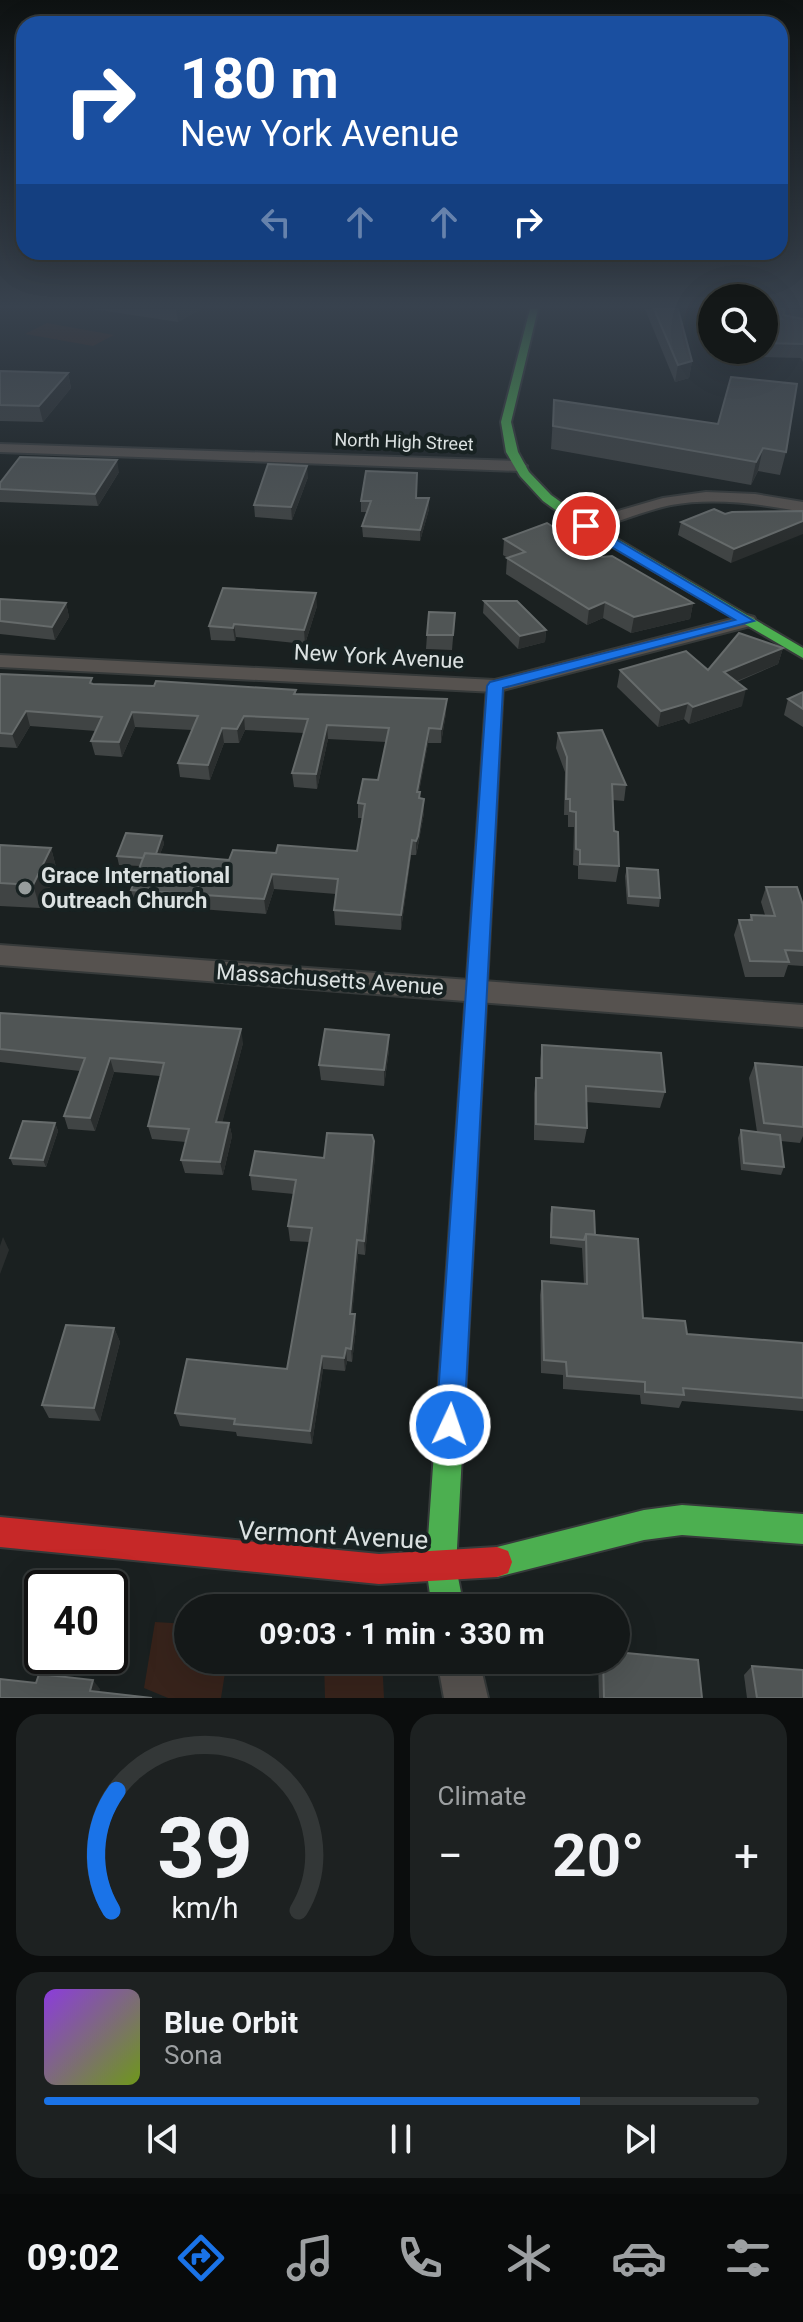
<!DOCTYPE html>
<html lang="en">
<head>
<meta charset="utf-8">
<style>
  :root { --surface:#141818; --page:#1d2121; --text:#f1f3f6; --muted:#9da0a2; --line:#333737; --accent:#1a73e8 }
  body { margin:0; font-family:Roboto,sans-serif; background:var(--page); color:var(--text); height:100vh; display:flex; flex-direction:column; font-size:30px; white-space:nowrap }
  * { box-sizing:border-box; margin:0 }
  p { font-size:26px; color:var(--muted) }
  .icon { flex:none; width:44px; height:44px; fill:none; stroke:currentColor; stroke-width:2; stroke-linecap:round; stroke-linejoin:round }
  .map { position:relative; height:1698px; overflow:hidden }
  .sheet { display:flex; flex-direction:column; gap:16px; padding:16px; background:#0b0d0d; flex:1 }
  .sheet>* { flex:none }
  .top-card { position:absolute; left:16px; top:16px; width:772px; height:244px; border-radius:24px; box-shadow:0 8px 32px #0002,0 0 0 2px var(--line); background:#1a4fa0; color:#fff; overflow:hidden }
  .tools { position:absolute; left:698px; top:284px; display:grid; gap:16px }
  .tools a { display:grid; place-items:center; width:80px; height:80px; border-radius:50%; background:var(--surface); box-shadow:0 8px 32px #0002,0 0 0 2px var(--line); font-size:40px }
  .speed { position:absolute; left:24px; top:1570px; display:flex; gap:16px; font-size:40px; font-weight:700; text-align:center }
  .speed>* { display:grid; place-content:center; width:104px; height:104px; border-radius:50%; background:var(--surface); box-shadow:0 8px 32px #0002,0 0 0 2px var(--line); line-height:1 }
  .speed .limit { border:4px solid #111; border-radius:12px; background:#fff; color:#111 }
  .pin { position:absolute; display:grid; place-items:center; width:68px; height:68px; color:#fff; margin:-34px; border:4px solid #fff; border-radius:50%; box-shadow:0 2px 8px #0007 }
  .me { position:absolute; width:88px; margin:-44px; rotate:3deg; stroke-linejoin:round; filter:drop-shadow(0 0 6px #0008) }
  .turn { display:flex; align-items:center; gap:28px; height:168px; padding:0 32px; font-size:36px }
  .turn .icon { width:104px; height:104px; stroke-width:2.5 }
  .turn b { display:block; font-size:56px; line-height:68px }
  .lanes { display:flex; align-items:center; height:76px; padding:0 32px; background:#0003; justify-content:center; gap:40px; direction:ltr }
  .lanes .off { opacity:.35 }
  .big { font-size:60px; font-weight:700; line-height:1.1 }
  .sheet .card { flex:1; display:flex; flex-direction:column; justify-content:center; gap:12px; min-width:0; padding:0 28px; border-radius:24px; background:var(--page) }
  .sheet .dial { align-items:center; gap:0 }
  .dial svg { height:208px; overflow:visible; fill:none; stroke:var(--line); stroke-width:7; stroke-linecap:round; text-anchor:middle }
  .dial text { fill:var(--text); stroke:none }
  .song { display:flex; align-items:center; gap:24px }
  .cover { width:96px; height:96px; border-radius:12px; background:linear-gradient(135deg,hsl(270 70% 55%),hsl(80 70% 35%)) }
  .played { height:8px; border-radius:4px; background:linear-gradient(90deg,var(--accent) 75%,var(--line) 75%) }
  .keys { display:flex; justify-content:space-around; direction:ltr }
  .heat { display:flex; justify-content:space-between; align-items:center; font-size:44px; direction:ltr }
  .sheet .tiles { flex:1; display:grid; gap:16px; grid-template-columns:1fr 1fr }
  .card:last-child { grid-column:span 2 }
  .trip { position:absolute; left:174px; top:1594px; width:456px; height:80px; border-radius:40px; background:var(--surface); box-shadow:0 8px 32px #0002,0 0 0 2px var(--line); font-weight:700; line-height:80px; text-align:center }
  .dock { display:flex; height:128px; justify-content:space-around; align-items:center; background:#080a0a; color:var(--muted) }
  .dock .icon { width:56px; height:56px }
  .dock .on { color:var(--accent) }
  .dock b { font-size:36px; color:var(--text) }
  .map>svg:first-child { display:block }
  .green { fill:#37231b }
  .lines { fill:none; stroke-linecap:round; stroke-linejoin:round }
  .street-casing { stroke:#363a3a; stroke-width:4 }
  .fast-casing { stroke:#363a3a; stroke-width:4 }
  .jam-casing { stroke:#363a3a; stroke-width:4 }
  .street { fill:#56524f; fill-rule:evenodd }
  .fast { fill:#4caf50; fill-rule:evenodd }
  .jam { fill:#c62828; fill-rule:evenodd }
  .wall { fill:#404444 }
  .shaded-wall { fill:#2a2e2e }
  .building { fill:#505555; stroke:#666b6b; stroke-width:2 }
  .route { fill:#1a73e8; stroke:#114b97; stroke-width:2 }
  .poi-dot { fill:#979d9d; stroke:#182222; stroke-width:3 }
  .labels { text-anchor:middle; stroke-width:8; stroke-linejoin:round; paint-order:stroke }
  .far-street-label { font-size:18px; fill:#dbe1e1; stroke:#182222 }
  .street-label { font-size:22px; fill:#dbe1e1; stroke:#182222 }
  .poi-label { font-size:22px; font-weight:bold; fill:#dbe1e1; stroke:#182222; text-anchor:start }
  .near-street-label { font-size:26px; fill:#dbe1e1; stroke:#182222 }
</style>
</head>
<body>
<div class="map">
<svg width="803" height="1698" viewBox="0 0 803 1698">
  <rect width="100%" height="100%" fill="#1a2020"/>
  <!-- green -->
  <g class="green">
    <polygon points="47,323 114,335 93,346 25,334"/>
    <polygon points="155,1622 188,1624 188,1660 227,1660 221,1698 168,1698 144,1688"/>
    <polygon points="324,1660 382,1660 384,1698 325,1698"/>
  </g>
  <g class="lines">
    <defs>
      <g id="street">
        <polygon points="0,444 519,461 527,466 519,471 0,452"/>
        <path d="M706 492 755 494 803 502V512C760 504 715 497 671 505 642 511 615 524 586 531L578 526 580 522 663 498Z"/>
        <polygon points="747,615 754,617 756,621 754,625 495,692 0,667 0,655 495,680"/>
        <polygon points="0,945 803,1005 803,1027 0,965"/>
        <polygon points="437,1660 479,1660 488,1698 444,1698"/>
      </g>
      <g id="fast">
        <polygon points="530,309 538,309 511,422 518,452 529,472 551,495 590,523 803,648 803,658 582,529 543,501 520,476 506,452 501,422"/>
        <polygon points="471,1071 479,1074 482,1080 456,1567 464,1608 432,1608 426,1567 460,1080 463,1074"/>
        <polygon points="682,1505 803,1514 803,1544 682,1535 644,1540 497,1577 486,1573 482,1562 486,1551 497,1547 644,1510"/>
      </g>
      <g id="jam">
        <polygon points="495,681 503,686 482,1080 479,1086 471,1089 463,1086 460,1080 487,686"/>
        <polygon points="0,1517 379,1554 497,1547 508,1551 512,1562 508,1573 497,1577 379,1584 0,1547"/>
      </g>
    </defs>
    <!-- street casing -->
    <use href="#street" class="street-casing"/>
    <!-- fast casing -->
    <use href="#fast" class="fast-casing"/>
    <!-- jam casing -->
    <use href="#jam" class="jam-casing"/>
    <!-- street -->
    <use href="#street" class="street"/>
    <!-- fast -->
    <use href="#fast" class="fast"/>
    <!-- jam -->
    <use href="#jam" class="jam"/>
  </g>
  <!-- wall -->
  <g class="wall">
    <polygon points="93,309 201,309 178,322"/>
    <polygon points="645,309 678,309 692,361 689,378 675,382"/>
    <polygon points="764,309 803,309 803,362 801,358 762,357 759,350 764,350 764,319 770,319"/>
    <polygon points="0,371 68,373 71,388 43,422 0,421"/>
    <polygon points="554,400 786,452 780,475 758,471 751,485 551,449"/>
    <polygon points="119,472 98,506 0,502 0,483"/>
    <polygon points="308,477 292,520 255,517 254,505"/>
    <polygon points="416,498 429,509 420,541 363,537 362,526 367,512 361,512 361,501"/>
    <polygon points="803,511 731,563 678,535 681,522 725,514"/>
    <polygon points="504,539 602,557 693,603 690,619 631,633 603,618 587,625 506,574 507,558 508,558 503,555"/>
    <polygon points="0,599 66,603 69,617 55,640 0,634"/>
    <polygon points="484,601 546,630 545,642 518,649 483,613"/>
    <polygon points="317,606 305,644 236,637 235,641 211,640 209,626"/>
    <polygon points="455,613 452,650 426,649 427,635"/>
    <polygon points="783,648 778,664 737,682 742,706 689,724 684,719 658,727 617,687 620,670 708,670"/>
    <polygon points="0,674 94,684 296,690 296,694 446,713 441,743 428,743 419,792 424,813 417,851 416,855 411,855 401,930 335,925 334,910 336,894 274,889 266,914 135,904 131,890 140,866 119,865 117,856 162,836 164,844 160,854 229,860 276,853 357,851 363,818 358,818 358,803 378,780 386,742 328,739 317,789 294,787 292,773 304,733 245,730 239,743 224,743 210,780 180,777 178,763 192,730 135,727 122,757 95,755 91,741 96,731 30,726 17,748 0,747"/>
    <polygon points="803,692 803,727 784,715 788,699"/>
    <polygon points="558,733 626,785 624,801 613,800 614,831 619,866 616,882 578,879 578,866 573,865 574,827 568,827 568,815 564,815 565,772 556,748"/>
    <polygon points="0,845 51,848 57,871 40,908 0,906"/>
    <polygon points="627,868 660,898 659,907 627,904 625,876"/>
    <polygon points="766,887 803,905 803,966 788,965 784,977 745,977 734,935 739,920 749,920 751,915 765,915 761,902"/>
    <polygon points="0,1013 243,1043 222,1122 229,1123 232,1136 223,1175 185,1173 181,1160 186,1142 152,1139 148,1126 160,1076 114,1072 95,1131 68,1129 64,1116 80,1071 0,1062"/>
    <polygon points="389,1035 389,1050 384,1086 321,1080 319,1065"/>
    <polygon points="542,1045 665,1092 660,1108 586,1102 587,1128 584,1143 534,1140 534,1093 536,1078 540,1078 540,1061"/>
    <polygon points="755,1063 803,1067 803,1136 800,1143 781,1141 784,1167 781,1175 741,1170 738,1138 741,1130 757,1132 749,1078"/>
    <polygon points="55,1123 58,1131 46,1167 13,1165 10,1158"/>
    <polygon points="375,1156 365,1255 358,1254 352,1314 356,1328 352,1362 347,1361 345,1371 323,1369 312,1444 237,1436 236,1432 180,1426 175,1413 287,1369 310,1242 290,1241 288,1226 294,1194 252,1190 250,1175 324,1158"/>
    <polygon points="552,1207 595,1235 643,1318 687,1334 803,1343 803,1411 682,1401 679,1408 641,1404 640,1395 563,1389 563,1375 541,1373 540,1295 542,1281 584,1284 582,1248 550,1244 550,1214"/>
    <polygon points="114,1328 120,1342 100,1421 49,1418 42,1405"/>
    <polygon points="598,1660 616,1660 702,1698 599,1698"/>
    <polygon points="752,1666 803,1698 747,1698 744,1675"/>
  </g>
  <!-- shaded-wall -->
  <g class="shaded-wall">
    <polygon points="176,309 201,309 178,322"/>
    <polygon points="692,361 689,378 675,382 678,365"/>
    <polygon points="68,373 71,388 43,422 39,406"/>
    <polygon points="763,448 758,471 751,485 756,462"/>
    <polygon points="117,460 119,472 98,506 95,494"/>
    <polygon points="307,466 308,477 292,520 291,507"/>
    <polygon points="429,498 429,509 420,541 420,530"/>
    <polygon points="803,521 803,534 731,563 734,549"/>
    <polygon points="316,593 317,606 305,644 304,630"/>
    <polygon points="605,602 603,618 587,625 589,609"/>
    <polygon points="66,603 69,617 55,640 52,627"/>
    <polygon points="693,603 690,619 631,633 634,617"/>
    <polygon points="234,624 236,637 235,641 233,628"/>
    <polygon points="546,630 545,642 518,649 520,636"/>
    <polygon points="783,648 778,664 720,688 724,672"/>
    <polygon points="746,689 742,706 689,724 693,707"/>
    <polygon points="447,699 446,713 441,743 441,729"/>
    <polygon points="688,703 684,719 658,727 661,711"/>
    <polygon points="26,711 30,726 17,748 12,734"/>
    <polygon points="132,712 135,727 122,757 119,742"/>
    <polygon points="244,716 245,730 239,743 237,729"/>
    <polygon points="327,725 328,739 317,789 316,774"/>
    <polygon points="222,728 224,743 210,780 208,765"/>
    <polygon points="429,728 428,743 416,806 417,792"/>
    <polygon points="424,799 424,813 416,855 416,841"/>
    <polygon points="162,836 164,844 155,867 154,859"/>
    <polygon points="412,840 411,855 401,930 401,915"/>
    <polygon points="51,848 57,871 40,908 33,885"/>
    <polygon points="272,874 274,889 266,914 264,899"/>
    <polygon points="241,1029 243,1043 219,1135 216,1122"/>
    <polygon points="389,1035 389,1050 384,1086 384,1070"/>
    <polygon points="110,1058 114,1072 95,1131 90,1118"/>
    <polygon points="55,1123 58,1131 46,1167 43,1160"/>
    <polygon points="229,1123 232,1136 223,1175 220,1162"/>
    <polygon points="374,1141 375,1156 365,1255 364,1241"/>
    <polygon points="3,1237 9,1250 0,1274 0,1246"/>
    <polygon points="357,1240 358,1254 351,1328 350,1314"/>
    <polygon points="355,1314 356,1328 352,1362 351,1349"/>
    <polygon points="114,1328 120,1342 100,1421 94,1408"/>
    <polygon points="346,1348 347,1361 345,1371 344,1358"/>
    <polygon points="322,1356 323,1369 312,1444 310,1431"/>
    <polygon points="93,1680 100,1689 98,1698 90,1691"/>
  </g>
  <!-- building -->
  <g class="building">
    <polygon points="654,309 678,309 692,361 678,365"/>
    <polygon points="775,309 785,309 783,315 803,319 803,344 765,343 764,319 782,319"/>
    <polygon points="0,371 68,373 39,406 0,405"/>
    <polygon points="731,377 797,384 786,452 763,448 756,462 553,426 554,400 718,424"/>
    <polygon points="20,457 117,460 95,494 0,489 0,483"/>
    <polygon points="268,464 307,466 291,507 254,505"/>
    <polygon points="366,471 417,473 416,498 429,498 420,530 362,526 371,501 361,501"/>
    <polygon points="714,509 725,514 732,512 803,511 803,521 734,549 681,522"/>
    <polygon points="547,523 602,557 612,556 693,603 634,617 605,602 589,609 507,558 525,552 504,539"/>
    <polygon points="223,588 316,593 304,630 234,624 233,628 209,626"/>
    <polygon points="0,599 66,603 52,627 0,621"/>
    <polygon points="484,601 517,601 546,630 520,636"/>
    <polygon points="429,612 455,613 453,635 427,635"/>
    <polygon points="739,633 783,648 724,672 746,689 693,707 688,703 661,711 620,670 686,651 708,670"/>
    <polygon points="0,674 92,678 90,683 93,684 154,686 156,681 296,690 294,694 447,699 441,729 429,728 417,792 420,792 419,798 424,799 418,836 416,841 412,840 401,915 334,910 338,879 272,874 264,899 131,890 145,853 229,860 233,850 276,853 278,845 357,851 365,804 358,803 363,779 378,780 389,728 327,725 316,774 292,773 308,719 244,716 237,729 222,728 208,765 178,763 198,716 132,712 119,742 91,741 102,717 26,711 12,734 0,733"/>
    <polygon points="803,692 803,709 788,699"/>
    <polygon points="602,730 626,785 612,784 614,831 618,832 619,866 580,864 580,850 576,849 576,812 570,811 570,799 566,799 567,757 558,733"/>
    <polygon points="126,833 162,836 156,854 145,853 143,858 117,856"/>
    <polygon points="0,845 51,848 33,885 0,883"/>
    <polygon points="627,868 658,870 660,898 629,896"/>
    <polygon points="766,887 797,887 803,905 803,951 785,950 789,962 750,961 739,920 752,920 751,915 775,916"/>
    <polygon points="0,1013 241,1029 216,1122 229,1123 220,1162 181,1160 189,1129 148,1126 164,1063 110,1058 90,1118 64,1116 85,1058 0,1049"/>
    <polygon points="325,1029 389,1035 384,1070 319,1065"/>
    <polygon points="542,1045 661,1053 665,1092 586,1086 587,1128 536,1124 536,1078 542,1078"/>
    <polygon points="755,1063 803,1067 803,1127 764,1123"/>
    <polygon points="23,1121 55,1123 43,1160 10,1158"/>
    <polygon points="741,1130 780,1135 784,1167 744,1163"/>
    <polygon points="327,1133 372,1135 374,1141 364,1241 357,1240 350,1314 355,1314 351,1349 346,1348 344,1358 322,1356 310,1431 234,1424 235,1419 175,1413 187,1359 287,1369 312,1228 288,1226 296,1180 250,1175 255,1151 324,1158"/>
    <polygon points="552,1207 594,1211 595,1235 586,1234 584,1240 551,1237"/>
    <polygon points="586,1234 638,1239 643,1318 685,1321 687,1334 803,1343 803,1398 683,1388 684,1395 645,1392 645,1382 567,1376 566,1362 544,1360 542,1281 587,1284"/>
    <polygon points="66,1325 114,1328 94,1408 42,1405"/>
    <polygon points="616,1652 698,1660 702,1698 604,1698 603,1660 616,1660"/>
    <polygon points="752,1666 803,1670 803,1698 757,1698"/>
    <polygon points="39,1674 93,1680 90,1691 152,1698 0,1698 0,1679 36,1683"/>
  </g>
  <!-- sky -->
  <linearGradient id="sky" x2="0" y2="1"><stop stop-color="#0e1212"/><stop offset="0.56" stop-color="#38424e"/><stop offset="1" stop-color="#38424e" stop-opacity="0"/></linearGradient>
  <rect width="803" height="547" fill="url(#sky)"/>
  <!-- route -->
  <polygon class="route" points="581,524 590,524 754,621 503,688 464,1425 460,1435 450,1440 440,1435 436,1425 487,686 490,682 735,620 581,529"/>
  <!-- markers -->
  <circle class="poi-dot" cx="25" cy="888" r="8"/>
  <g class="labels">
    <!-- far-street labels -->
    <g class="far-street-label">
      <text transform="translate(404 442) rotate(2)" y="6">North High Street</text>
    </g>
    <!-- street labels -->
    <g class="street-label">
      <text transform="translate(379 656) rotate(3)" y="8">New York Avenue</text>
      <text transform="translate(330 979) rotate(4)" y="8">Massachusetts Avenue</text>
    </g>
    <!-- poi labels -->
    <g class="poi-label">
      <text x="41" y="883">Grace International<tspan x="41" dy="25">Outreach Church</tspan></text>
    </g>
    <!-- near-street labels -->
    <g class="near-street-label">
      <text transform="translate(333 1535) rotate(3)" y="9">Vermont Avenue</text>
    </g>
  </g>
</svg>
<div class="tools">
<a><svg class="icon" aria-label="search" viewBox="0 0 24 24"><circle cx="10" cy="10" r="6"/><path d="M15 15l6 6"/></svg></a>
</div>
<div class="speed"><div class="limit">40</div></div>
<div class="pin" style="left:586px;top:526px;background:#d93025"><svg class="icon" aria-label="arrive" viewBox="0 0 24 24"><path d="M6 21V4h12l-3 4 3 4H6"/></svg></div>
<svg class="me" style="left:450px;top:1425px" viewBox="-20 -20 40 40"><circle r="17" fill="#1a73e8" stroke="#fff" stroke-width="3"/><path d="M0-11L8 9 0 5-8 9z" fill="#fff"/></svg>
<div class="trip">09:03 · 1 min · 330 m</div>
<div class="top-card">
<div class="turn"><svg class="icon" aria-label="right" viewBox="0 0 24 24"><path d="M7 20v-9h11M14 6l5 5-5 5"/></svg><div><b>180 m</b>New York Avenue</div></div>
<div class="lanes"><svg class="icon off" aria-label="left" viewBox="0 0 24 24"><path d="M17 20v-9H6M10 6l-5 5 5 5"/></svg><svg class="icon off" aria-label="ahead" viewBox="0 0 24 24"><path d="M12 20V5M6 11l6-6 6 6"/></svg><svg class="icon off" aria-label="ahead" viewBox="0 0 24 24"><path d="M12 20V5M6 11l6-6 6 6"/></svg><svg class="icon" aria-label="right" viewBox="0 0 24 24"><path d="M7 20v-9h11M14 6l5 5-5 5"/></svg></div>
</div>
</div>
<section class="sheet">
<div class="tiles">
<div class="card dial"><svg viewBox="0 0 100 80">
<path d="M14 69A42 42 0 1 1 86 69"/>
<path d="M14 69A42 42 0 0 1 16 23" stroke="#1a73e8"/>
<text x="50" y="56" font-size="32" font-weight="700">39</text>
<text x="50" y="72" font-size="11">km/h</text>
</svg></div>
<div class="card"><p>Climate</p>
<div class="heat"><a>−</a><b class="big">20°</b><a>+</a></div>
</div>
<div class="card">
<div class="song"><i class="cover"></i><div><b>Blue Orbit</b><p>Sona</p></div></div>
<div class="played"></div>
<div class="keys"><svg class="icon" aria-label="previous" viewBox="0 0 24 24"><path d="M18 5L8 12l10 7zM5 5v14"/></svg><svg class="icon" aria-label="pause" viewBox="0 0 24 24"><path d="M8 5v14M16 5v14"/></svg><svg class="icon" aria-label="next" viewBox="0 0 24 24"><path d="M6 5l10 7-10 7zM19 5v14"/></svg></div>
</div>
</div>
</section>
<nav class="dock">
<b>09:02</b>
<svg class="icon on" aria-label="directions" viewBox="0 0 24 24"><path d="M12 3l9 9-9 9-9-9zM9 14v-3h6M13 9l2 2-2 2"/></svg>
<svg class="icon" aria-label="music" viewBox="0 0 24 24"><path d="M9 18V5l10-2v13"/><circle cx="6" cy="18" r="3"/><circle cx="16" cy="16" r="3"/></svg>
<svg class="icon" aria-label="phone" viewBox="0 0 24 24"><path d="M5 4h4l2 5-3 2q2 4 5 5l2-3 5 2v4C11 20 4 13 5 4z"/></svg>
<svg class="icon" aria-label="climate" viewBox="0 0 24 24"><path d="M12 3v18M4 7l16 10M4 17L20 7"/></svg>
<svg class="icon" aria-label="car" viewBox="0 0 24 24"><path d="M5 17H2v-5l4-1 3-4h7l3 4 3 1v5h-3M9 17h6M6 11h13"/><circle cx="7" cy="17" r="2"/><circle cx="17" cy="17" r="2"/></svg>
<svg class="icon" aria-label="filters" viewBox="0 0 24 24"><path d="M4 7h16M4 17h16"/><circle cx="9" cy="7" r="2"/><circle cx="15" cy="17" r="2"/></svg>
</nav>
</body>
</html>
